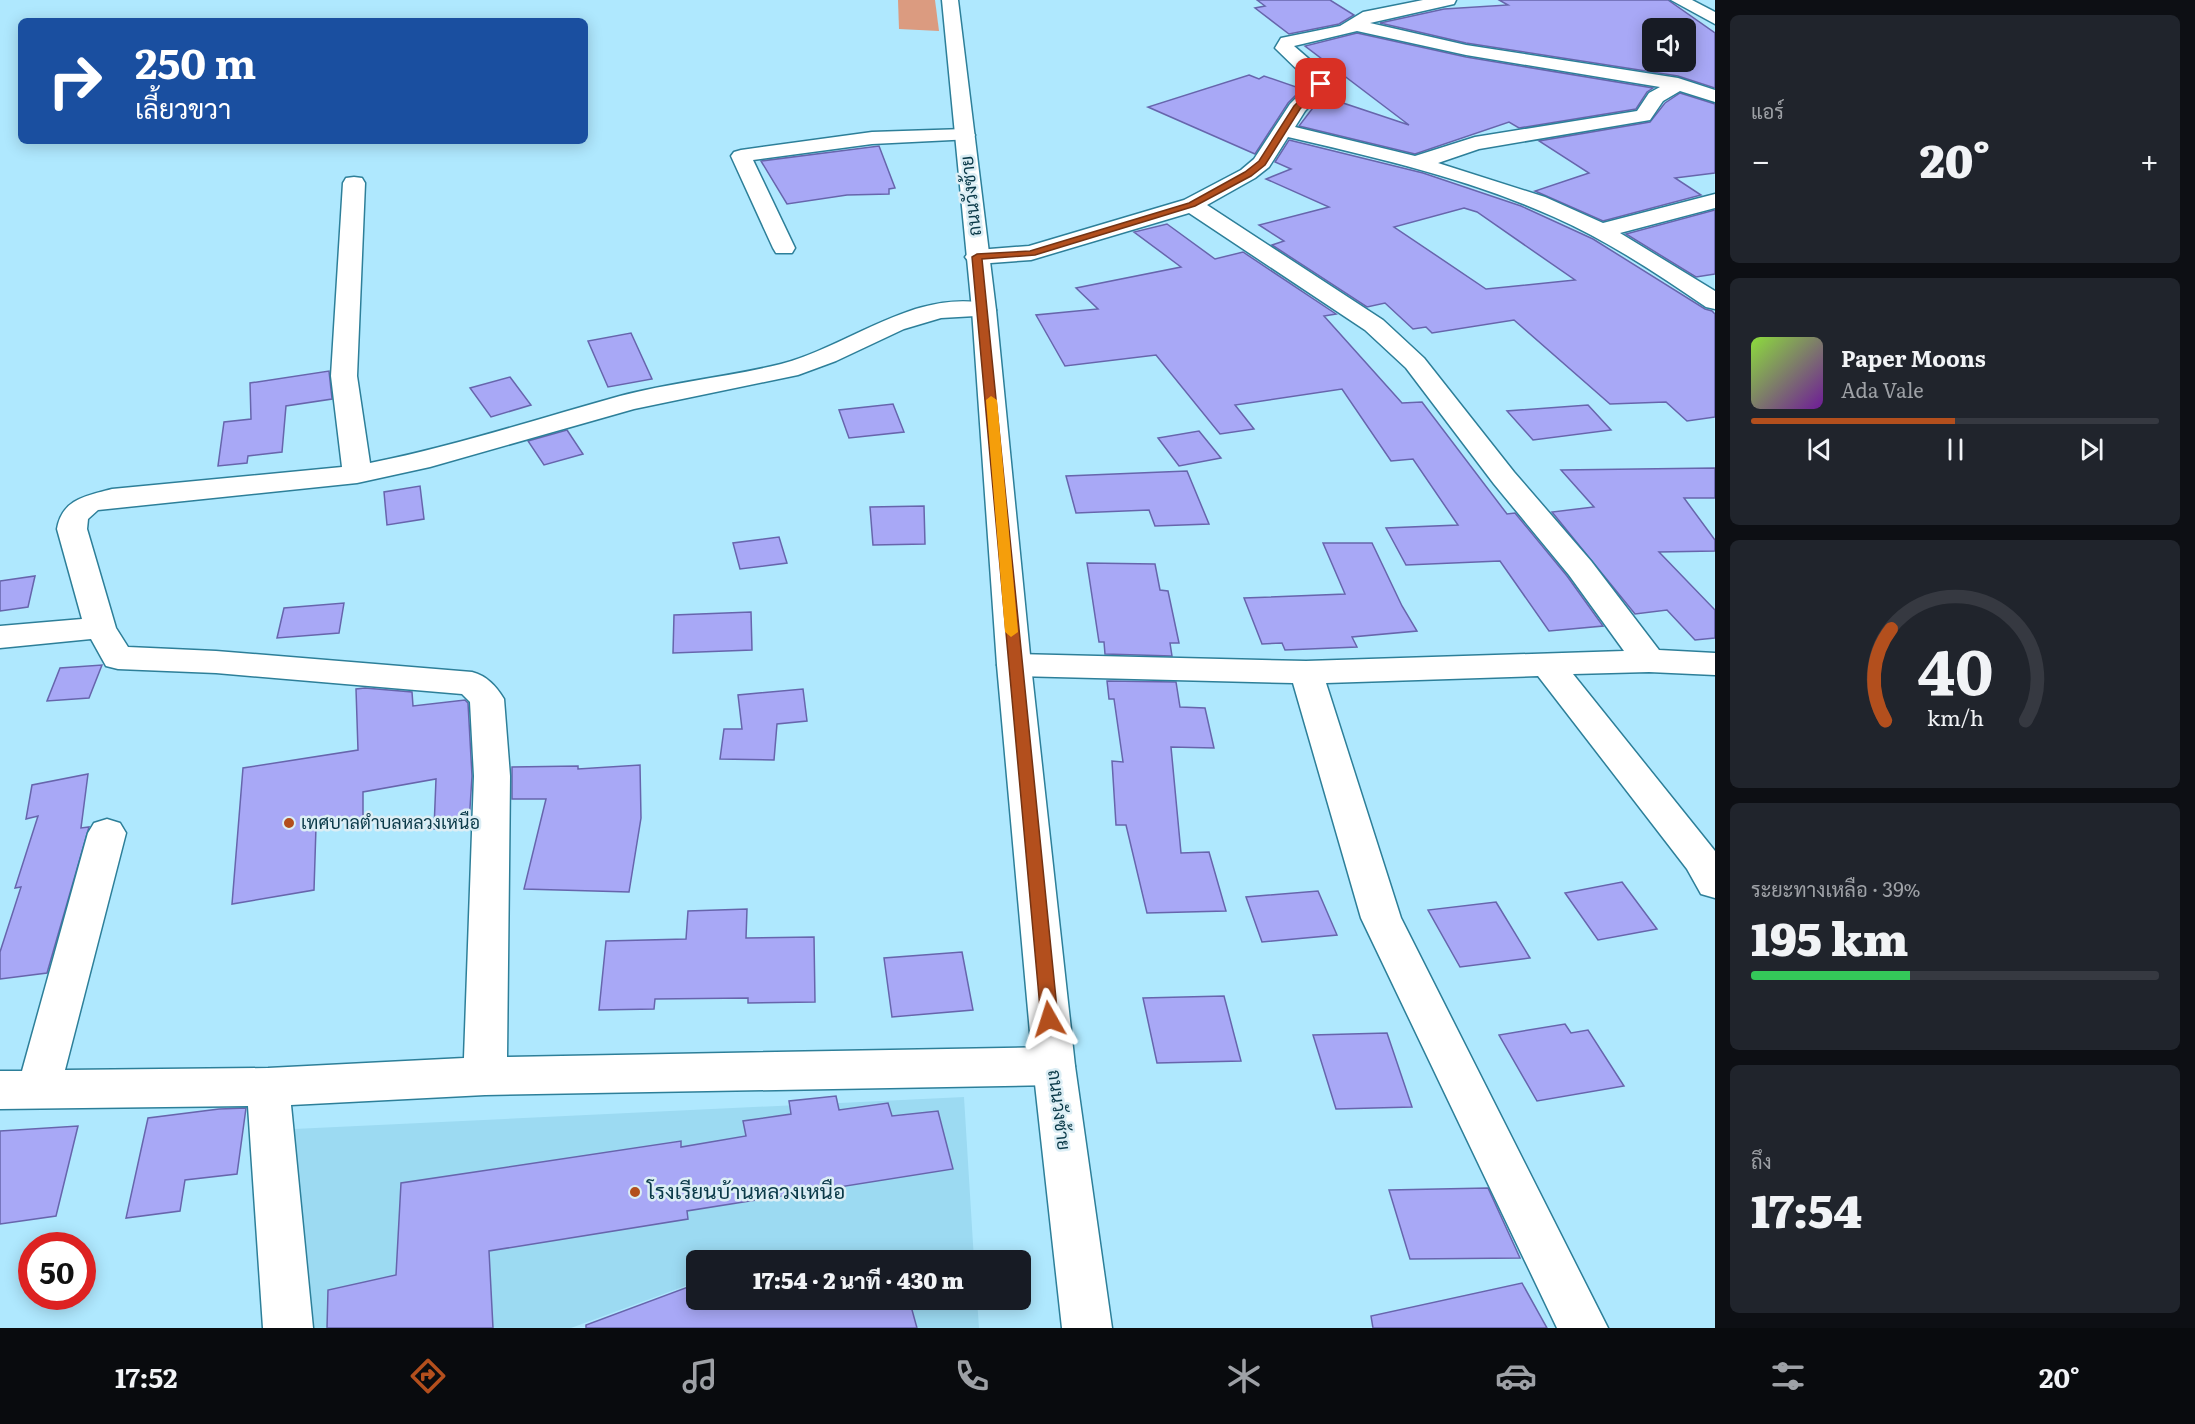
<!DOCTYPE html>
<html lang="th">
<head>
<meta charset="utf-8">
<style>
  :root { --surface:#171b24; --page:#20242c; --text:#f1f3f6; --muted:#9ea1a6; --line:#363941; --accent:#b34f1d }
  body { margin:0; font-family:Literata,Sarabun,serif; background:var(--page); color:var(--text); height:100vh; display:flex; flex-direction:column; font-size:22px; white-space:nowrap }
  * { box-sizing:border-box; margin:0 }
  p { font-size:20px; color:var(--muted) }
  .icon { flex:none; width:33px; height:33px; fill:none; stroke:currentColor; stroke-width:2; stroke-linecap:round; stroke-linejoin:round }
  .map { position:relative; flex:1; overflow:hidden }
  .side { display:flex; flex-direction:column; gap:15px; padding:15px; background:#0d0f14; width:480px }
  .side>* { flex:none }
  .guide { position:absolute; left:18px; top:18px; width:570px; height:126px; border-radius:9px; box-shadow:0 3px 15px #0003; background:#1a4fa0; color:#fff; overflow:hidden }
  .fabs { position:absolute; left:1642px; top:18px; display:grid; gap:12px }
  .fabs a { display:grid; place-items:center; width:54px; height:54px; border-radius:9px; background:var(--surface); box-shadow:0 3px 15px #0003; font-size:30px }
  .speed { position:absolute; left:18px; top:1232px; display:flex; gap:12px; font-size:30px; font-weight:700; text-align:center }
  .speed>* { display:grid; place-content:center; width:78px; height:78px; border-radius:50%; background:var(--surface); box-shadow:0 3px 15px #0003; line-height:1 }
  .speed .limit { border:9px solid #d22; background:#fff; color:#111 }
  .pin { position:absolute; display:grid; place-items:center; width:51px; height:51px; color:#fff; margin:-26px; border-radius:12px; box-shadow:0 3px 9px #0006 }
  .me { position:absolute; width:66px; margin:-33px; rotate:354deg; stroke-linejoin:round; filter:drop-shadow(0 0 4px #0008) }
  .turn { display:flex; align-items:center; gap:21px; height:126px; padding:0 18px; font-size:27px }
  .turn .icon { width:78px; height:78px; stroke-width:2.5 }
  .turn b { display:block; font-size:42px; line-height:51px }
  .big { font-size:45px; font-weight:800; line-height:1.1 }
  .side .card { flex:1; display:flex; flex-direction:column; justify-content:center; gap:9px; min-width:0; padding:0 21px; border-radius:9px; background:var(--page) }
  .side .dial { align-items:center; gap:0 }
  .dial svg { height:156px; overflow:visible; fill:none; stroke:var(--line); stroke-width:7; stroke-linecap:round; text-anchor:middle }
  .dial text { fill:var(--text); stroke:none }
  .song { display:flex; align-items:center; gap:18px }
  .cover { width:72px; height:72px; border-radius:9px; background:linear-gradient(135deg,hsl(90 70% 55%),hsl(280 70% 35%)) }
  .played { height:6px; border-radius:3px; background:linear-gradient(90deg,var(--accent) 50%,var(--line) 50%) }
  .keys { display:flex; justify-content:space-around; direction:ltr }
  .heat { display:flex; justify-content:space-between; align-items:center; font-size:33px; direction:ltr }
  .charge { height:9px; border-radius:4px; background:linear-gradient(90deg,#34c759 39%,var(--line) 0) }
  .trip { position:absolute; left:686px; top:1250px; width:345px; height:60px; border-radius:9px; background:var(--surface); box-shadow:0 3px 15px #0003; font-weight:800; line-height:60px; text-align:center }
  .dock { display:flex; height:96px; justify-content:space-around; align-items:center; background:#090b0e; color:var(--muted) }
  .dock .icon { width:42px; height:42px }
  .dock .current { color:var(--accent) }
  .dock b { font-size:27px; color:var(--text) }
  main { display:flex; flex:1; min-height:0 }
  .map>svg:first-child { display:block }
  .built { fill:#9cdaf2 }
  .green { fill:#db9b80 }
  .building { fill:#a8a8f6; stroke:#6765ac; stroke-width:1.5; fill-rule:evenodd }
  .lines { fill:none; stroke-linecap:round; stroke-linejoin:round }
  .minor-casing { stroke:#2d7f99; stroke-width:3 }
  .major-casing { stroke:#2d7f99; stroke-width:3 }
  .minor { fill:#fff; fill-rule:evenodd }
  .major { fill:#fff; fill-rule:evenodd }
  .route { fill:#b34f1d; stroke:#743313; stroke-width:1.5 }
  .slow { fill:#f59e0b }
  .poi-dot { fill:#b34f1d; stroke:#dceef5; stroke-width:2 }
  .labels { text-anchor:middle; stroke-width:5; stroke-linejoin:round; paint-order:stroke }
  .street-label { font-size:18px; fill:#0a3948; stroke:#dceef5 }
  .poi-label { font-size:18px; fill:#0a3948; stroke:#dceef5; text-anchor:start }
  .near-poi-label { font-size:21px; fill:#0a3948; stroke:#dceef5; text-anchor:start }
</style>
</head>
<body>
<main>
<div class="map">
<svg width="1715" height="1328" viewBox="0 0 1715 1328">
  <rect width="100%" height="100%" fill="#afe8fe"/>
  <!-- built -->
  <g class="built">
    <polygon points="964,1097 974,1260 770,1260 768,1256 757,1260 696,1260 696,1282 571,1328 314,1328 294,1129"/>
    <polygon points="784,1299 977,1299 979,1328 795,1328"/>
  </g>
  <!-- green -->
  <polygon class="green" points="898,0 935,0 939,31 899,29"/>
  <!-- building -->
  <g class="building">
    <polygon points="1257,0 1330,0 1354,15 1339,24 1289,34 1255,8 1265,6"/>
    <path d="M1499 0H1668L1715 33V88L1678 76 1466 43 1380 23 1444 9 1508 5ZM1653 28H1686V62H1653Z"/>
    <polygon points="1357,33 1466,57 1653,88 1647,92 1636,109 1519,128 1509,122 1415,154 1299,126 1322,96 1409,125 1305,46"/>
    <polygon points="1249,75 1259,79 1264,76 1302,89 1288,103 1255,154 1148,107"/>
    <polygon points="1680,93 1715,104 1715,173 1675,178 1701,195 1603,221 1535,191 1589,173 1539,141 1650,122 1665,103"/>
    <path d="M1289 140 1423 173 1521 206 1593 239 1705 309 1712 311 1715 314V417L1687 421 1666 402 1610 404 1514 320 1432 333 1426 327 1413 329 1385 303 1367 307 1272 245 1284 241 1259 225 1329 207 1266 179 1291 169 1275 162ZM1464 208 1477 212 1575 280 1486 289 1394 227Z"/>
    <polygon points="879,146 895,188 889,189 889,194 847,195 787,204 761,161"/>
    <polygon points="1715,210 1715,274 1696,277 1626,234"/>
    <polygon points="1167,224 1215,259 1243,252 1336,314 1324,316 1402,403 1422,402 1507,514 1515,513 1567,576 1603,626 1549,631 1500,561 1406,565 1386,528 1458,525 1413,459 1391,461 1342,389 1235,405 1254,429 1220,434 1156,355 1065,366 1036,315 1098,309 1076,288 1181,267 1134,232"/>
    <polygon points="631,333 652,379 608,387 588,341"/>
    <polygon points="329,371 332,399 286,406 282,452 248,456 247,463 218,466 224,422 251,419 250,383"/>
    <polygon points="510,377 531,405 491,417 470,388"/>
    <polygon points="893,404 904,432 849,438 839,410"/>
    <polygon points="1588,405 1611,430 1533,440 1507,411"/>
    <polygon points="567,430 583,454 544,465 528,441"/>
    <polygon points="1199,431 1221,458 1179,466 1158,438"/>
    <polygon points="1715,468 1715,498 1684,498 1715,540 1715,551 1659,552 1715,610 1715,638 1695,640 1667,610 1635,614 1552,512 1594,507 1561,470"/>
    <polygon points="1187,471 1209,524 1155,526 1149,510 1076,513 1066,476"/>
    <polygon points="420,486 424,519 387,525 384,492"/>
    <polygon points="924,506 925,544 873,545 870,507"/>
    <polygon points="779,537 787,563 740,569 733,543"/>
    <polygon points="1323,543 1372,543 1402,606 1417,631 1352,637 1357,647 1285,650 1282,643 1262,644 1244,598 1345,594"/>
    <polygon points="1087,563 1155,564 1160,590 1168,591 1179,643 1170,643 1172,656 1105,654 1104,642 1099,642"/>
    <polygon points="35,576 28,607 0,611 0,581"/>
    <polygon points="344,603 339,633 277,638 284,608"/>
    <polygon points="751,612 752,650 673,653 674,615"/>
    <polygon points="102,665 89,698 47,701 60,668"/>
    <polygon points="1107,681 1176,682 1180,707 1205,708 1214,748 1171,747 1181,853 1209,852 1226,911 1147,913 1126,825 1116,825 1112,761 1123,762 1114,699 1109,699"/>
    <polygon points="365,688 412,692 413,706 465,700 468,703 472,776 469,824 434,829 436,779 363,792 363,819 316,827 314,890 232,904 243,768 358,750 356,689"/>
    <polygon points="803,689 807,721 777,724 774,760 720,759 724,729 742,729 738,695"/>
    <polygon points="640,765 641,818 629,892 524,889 546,799 512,799 512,767 578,766 578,769"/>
    <polygon points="88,774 81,828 89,827 47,973 0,979 0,952 21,887 15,888 38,816 26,819 32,785"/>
    <polygon points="1622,882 1657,929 1598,940 1565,893"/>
    <polygon points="1318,891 1337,935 1262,942 1246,897"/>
    <polygon points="1496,902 1530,958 1460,967 1428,910"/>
    <polygon points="747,909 746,938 814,937 815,1002 748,1003 748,998 655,999 654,1009 599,1010 606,941 686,939 688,911"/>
    <polygon points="962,952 973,1010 892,1017 884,958"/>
    <polygon points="1224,996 1241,1061 1157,1063 1143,998"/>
    <polygon points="1565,1024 1571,1033 1588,1030 1624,1086 1537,1101 1499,1035"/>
    <polygon points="1387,1033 1412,1107 1336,1109 1313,1035"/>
    <polygon points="836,1096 839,1110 888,1103 892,1116 938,1111 953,1169 687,1211 688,1219 489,1251 493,1328 327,1328 328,1290 396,1275 401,1183 681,1141 681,1147 746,1136 743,1121 791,1114 789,1101"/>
    <polygon points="246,1108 237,1174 185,1180 180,1211 126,1218 148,1118 219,1109"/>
    <polygon points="78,1126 56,1216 0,1224 0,1131"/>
    <polygon points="1488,1188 1520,1258 1410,1259 1389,1190"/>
    <polygon points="1522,1283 1547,1328 1373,1328 1371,1316"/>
    <polygon points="696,1284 696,1299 909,1299 917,1328 586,1328 586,1325"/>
  </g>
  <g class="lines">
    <defs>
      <g id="minor">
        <path d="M1423 0H1456L1454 4 1370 23 1466 45 1678 78 1715 90V102L1680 91 1663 101 1650 120 1479 149 1438 163 1545 197 1603 223 1715 194V208L1620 233 1715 291V309L1706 307C1658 274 1608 241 1554 217 1470 179 1378 158 1288 137L1269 167 1255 178 1207 205 1383 320 1424 358 1514 472 1591 561 1659 650 1715 653V675L1649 672 1573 674 1715 851V898L1701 894 1687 869 1538 676 1326 683 1401 918 1608 1328H1557L1361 918 1293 683 1014 676 1002 673 997 665 1002 657 1014 654 1306 661 1624 651 1569 575 1494 484 1406 368 1365 330 1189 213 1031 260 977 264 969 262 965 257 969 252 977 250 1029 246 1184 200 1241 170 1254 159 1290 104 1311 83 1275 48 1281 38 1340 26 1363 12ZM1357 31 1466 55 1660 87 1649 93 1637 111 1475 137 1415 156 1295 127 1305 111 1330 84 1324 72 1294 46Z"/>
        <polygon points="1671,0 1692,0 1715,12 1715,24"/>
        <polygon points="965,129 972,131 975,135 972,139 872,144 753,160 795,248 792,253 776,253 773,248 731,156 734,152 741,150 872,132"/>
        <path d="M354 177 362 178 365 183 357 376 370 463C455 446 537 419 620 396 673 382 728 377 781 364 851 346 917 286 993 305L996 310 993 315 941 318 904 329 836 361 798 375 634 409 430 467 357 483 98 510 88 519 87 529 116 628 128 647 216 651 472 672C487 676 496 686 504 699L510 776 507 1057 1054 1047 1069 1053 1075 1066 1069 1079 1054 1085 485 1095 291 1105 313 1328H263L248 1106 0 1109V1071H22L88 833 94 823 107 819 120 823 126 833 65 1070 268 1068 464 1058 474 776 470 702 462 694 216 673 118 669 106 666 91 639 0 648V626L82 619 57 529C62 499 86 496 112 489L342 467 331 376 343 183 346 178Z"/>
      </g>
      <polygon id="major" points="942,0 958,0 996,310 1031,665 1075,1066 1112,1328 1062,1328 1033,1066 997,665 972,310"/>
    </defs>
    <!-- minor casing -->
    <use href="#minor" class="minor-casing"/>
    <!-- major casing -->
    <use href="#major" class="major-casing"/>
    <!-- minor -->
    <use href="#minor" class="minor"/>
    <!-- major -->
    <use href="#major" class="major"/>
  </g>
  <!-- route -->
  <polygon class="route" points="1318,82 1325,84 1300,109 1265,165 1251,176 1195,206 1035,255 982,259 1058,1019 1055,1024 1049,1026 1043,1024 1041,1019 972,257 977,254 1030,251 1189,203 1245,172 1259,161 1294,106"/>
  <!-- slow -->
  <polygon class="slow" points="991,396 997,400 1018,632 1011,637 1005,632 986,400"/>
  <!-- markers -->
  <g class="poi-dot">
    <circle cx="289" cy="823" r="6"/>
    <circle cx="635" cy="1192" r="6"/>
  </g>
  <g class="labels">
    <!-- street labels -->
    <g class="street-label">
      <text transform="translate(971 196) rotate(-96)" y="6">ถนนวังซ้าย</text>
      <text transform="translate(1059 1110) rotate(83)" y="6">ถนนวังซ้าย</text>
    </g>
    <!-- poi labels -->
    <g class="poi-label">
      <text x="301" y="829">เทศบาลตำบลหลวงเหนือ</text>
    </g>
    <!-- near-poi labels -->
    <g class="near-poi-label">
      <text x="647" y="1199">โรงเรียนบ้านหลวงเหนือ</text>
    </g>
  </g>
</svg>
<div class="fabs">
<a><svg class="icon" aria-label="sound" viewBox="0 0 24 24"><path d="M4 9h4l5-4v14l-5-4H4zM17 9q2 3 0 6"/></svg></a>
</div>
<div class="speed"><div class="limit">50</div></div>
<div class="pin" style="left:1321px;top:84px;background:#d93025"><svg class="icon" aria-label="arrive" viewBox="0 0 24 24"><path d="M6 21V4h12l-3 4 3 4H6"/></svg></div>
<svg class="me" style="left:1049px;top:1019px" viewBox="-20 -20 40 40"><path d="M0-17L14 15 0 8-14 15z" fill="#b34f1d" stroke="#fff" stroke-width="4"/></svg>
<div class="trip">17:54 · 2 นาที · 430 m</div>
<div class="guide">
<div class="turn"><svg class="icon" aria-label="right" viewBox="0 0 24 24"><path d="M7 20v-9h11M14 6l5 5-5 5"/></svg><div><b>250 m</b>เลี้ยวขวา</div></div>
</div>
</div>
<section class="side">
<div class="card"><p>แอร์</p>
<div class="heat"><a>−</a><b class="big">20°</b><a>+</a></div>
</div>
<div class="card">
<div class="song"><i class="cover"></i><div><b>Paper Moons</b><p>Ada Vale</p></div></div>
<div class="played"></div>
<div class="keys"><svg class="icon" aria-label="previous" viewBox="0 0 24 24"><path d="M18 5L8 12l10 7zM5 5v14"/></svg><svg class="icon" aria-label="pause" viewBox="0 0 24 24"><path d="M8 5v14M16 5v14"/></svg><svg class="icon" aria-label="next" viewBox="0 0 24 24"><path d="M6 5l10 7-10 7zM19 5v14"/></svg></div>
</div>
<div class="card dial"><svg viewBox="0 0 100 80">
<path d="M14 69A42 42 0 1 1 86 69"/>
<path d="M14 69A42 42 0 0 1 17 22" stroke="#b34f1d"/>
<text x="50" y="56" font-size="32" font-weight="700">40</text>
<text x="50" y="72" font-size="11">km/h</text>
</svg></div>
<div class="card"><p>ระยะทางเหลือ · 39%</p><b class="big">195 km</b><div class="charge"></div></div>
<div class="card"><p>ถึง</p><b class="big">17:54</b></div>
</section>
</main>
<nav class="dock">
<b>17:52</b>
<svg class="icon current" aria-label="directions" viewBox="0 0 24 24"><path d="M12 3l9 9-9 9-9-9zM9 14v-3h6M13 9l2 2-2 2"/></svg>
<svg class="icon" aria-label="music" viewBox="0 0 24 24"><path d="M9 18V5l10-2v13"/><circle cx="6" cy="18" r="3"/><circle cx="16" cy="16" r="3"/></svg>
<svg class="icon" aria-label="phone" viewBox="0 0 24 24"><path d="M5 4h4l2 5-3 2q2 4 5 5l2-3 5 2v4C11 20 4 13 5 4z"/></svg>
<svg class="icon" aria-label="climate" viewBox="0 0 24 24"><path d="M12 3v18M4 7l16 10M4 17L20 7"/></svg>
<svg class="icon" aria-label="car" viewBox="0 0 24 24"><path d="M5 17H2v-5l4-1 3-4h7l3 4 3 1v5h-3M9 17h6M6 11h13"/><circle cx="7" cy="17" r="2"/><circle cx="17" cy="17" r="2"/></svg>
<svg class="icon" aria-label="filters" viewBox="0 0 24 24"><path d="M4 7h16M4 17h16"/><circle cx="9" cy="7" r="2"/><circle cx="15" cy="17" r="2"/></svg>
<b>20°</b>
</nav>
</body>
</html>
